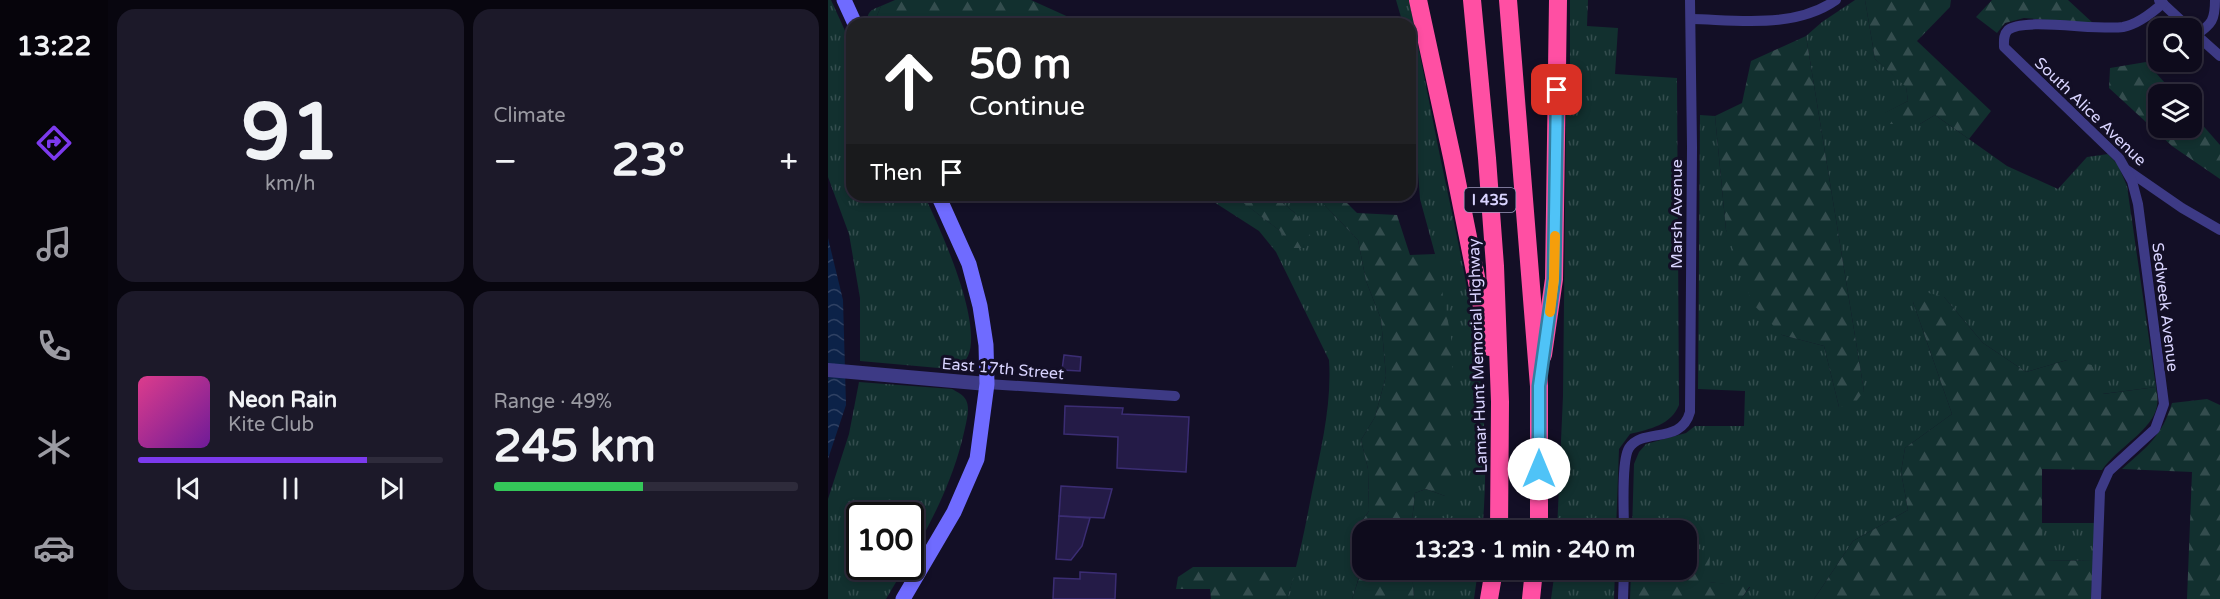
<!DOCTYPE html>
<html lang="en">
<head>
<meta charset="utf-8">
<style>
  :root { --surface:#0e0b1c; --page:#1c1929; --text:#f1f3f6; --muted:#9b9ba3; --line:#2e2b3b; --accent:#7c3aed }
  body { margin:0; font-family:"Varela Round",sans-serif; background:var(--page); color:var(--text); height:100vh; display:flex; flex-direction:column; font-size:22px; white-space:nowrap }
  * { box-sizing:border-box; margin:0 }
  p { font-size:20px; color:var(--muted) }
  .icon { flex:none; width:33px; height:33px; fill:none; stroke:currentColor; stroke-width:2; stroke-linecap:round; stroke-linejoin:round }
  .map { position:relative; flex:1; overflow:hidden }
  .sheet { display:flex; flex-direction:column; gap:9px; padding:9px; background:#08060f; width:720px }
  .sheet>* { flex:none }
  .top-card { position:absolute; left:18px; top:18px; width:570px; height:183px; border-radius:18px; box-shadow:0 3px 9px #0003,0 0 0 2px var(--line); background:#202124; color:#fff; overflow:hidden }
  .tools { position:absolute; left:1320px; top:18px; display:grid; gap:12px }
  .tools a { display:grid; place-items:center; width:54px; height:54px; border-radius:12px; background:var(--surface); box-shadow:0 3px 9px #0003,0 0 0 2px var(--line); font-size:30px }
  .speed { position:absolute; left:18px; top:502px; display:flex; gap:12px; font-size:30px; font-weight:700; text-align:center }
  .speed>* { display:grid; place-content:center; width:78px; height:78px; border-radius:50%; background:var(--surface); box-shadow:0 3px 9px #0003,0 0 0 2px var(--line); line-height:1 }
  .speed .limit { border:3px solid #111; border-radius:9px; background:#fff; color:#111 }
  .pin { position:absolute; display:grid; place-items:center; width:51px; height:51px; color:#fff; margin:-26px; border-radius:12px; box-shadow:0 3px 9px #0006 }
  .me { position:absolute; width:66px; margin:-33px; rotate:0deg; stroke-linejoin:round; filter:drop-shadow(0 0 4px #0008) }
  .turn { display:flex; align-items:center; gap:21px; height:126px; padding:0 24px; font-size:27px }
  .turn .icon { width:78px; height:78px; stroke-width:2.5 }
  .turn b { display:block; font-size:42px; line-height:51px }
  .then { display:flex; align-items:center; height:57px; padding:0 24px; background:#0003; gap:12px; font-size:22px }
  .big { font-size:45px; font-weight:800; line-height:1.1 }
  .sheet .widget { flex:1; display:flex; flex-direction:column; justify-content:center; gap:9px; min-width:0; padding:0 21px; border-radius:18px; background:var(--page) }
  .sheet .dial { align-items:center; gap:0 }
  .dial b { font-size:78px; line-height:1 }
  .song { display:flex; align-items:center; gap:18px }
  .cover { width:72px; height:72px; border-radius:9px; background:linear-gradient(135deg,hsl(330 70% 55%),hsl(280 70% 35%)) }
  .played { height:6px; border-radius:3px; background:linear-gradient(90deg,var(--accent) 75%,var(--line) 75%) }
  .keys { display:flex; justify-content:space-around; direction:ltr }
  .heat { display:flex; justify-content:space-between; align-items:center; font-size:33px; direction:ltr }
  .charge { height:9px; border-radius:4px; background:linear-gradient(90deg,#34c759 49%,var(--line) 0) }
  .sheet .tiles { flex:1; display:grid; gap:9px; grid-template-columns:repeat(2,1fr) }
  .trip { position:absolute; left:524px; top:520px; width:345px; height:60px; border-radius:18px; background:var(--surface); box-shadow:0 3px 9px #0003,0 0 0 2px var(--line); font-weight:800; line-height:60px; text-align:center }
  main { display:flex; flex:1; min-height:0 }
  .tabs { display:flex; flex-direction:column; width:108px; justify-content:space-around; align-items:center; background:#06040b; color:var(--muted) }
  .tabs .icon { width:42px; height:42px }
  .tabs .on { color:var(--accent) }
  .tabs b { font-size:27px; color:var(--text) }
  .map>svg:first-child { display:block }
  .grass { fill:url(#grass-tufts) }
  .forest { fill:url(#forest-firs) }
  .water { fill:url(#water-waves) }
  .building { fill:#241b47; stroke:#3b2d73; stroke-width:1.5 }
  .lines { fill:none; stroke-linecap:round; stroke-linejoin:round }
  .minor { stroke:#3d3a85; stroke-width:10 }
  .tertiary { stroke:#3d3a85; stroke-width:14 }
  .secondary { stroke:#6f6bff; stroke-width:15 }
  .motorway { stroke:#ff4fa3; stroke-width:18 }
  .route-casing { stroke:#337fa1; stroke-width:15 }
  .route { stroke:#4fc3f7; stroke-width:10 }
  .slow { stroke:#f59e0b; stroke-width:10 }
  .labels { text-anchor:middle; stroke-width:6; stroke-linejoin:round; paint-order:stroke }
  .shield { fill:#130f26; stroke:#9e99be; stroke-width:1.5 }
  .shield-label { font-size:15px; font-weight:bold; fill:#d9d4ff }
  .street-label { font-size:16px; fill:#d9d4ff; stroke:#130f26 }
</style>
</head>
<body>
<main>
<nav class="tabs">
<b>13:22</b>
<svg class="icon on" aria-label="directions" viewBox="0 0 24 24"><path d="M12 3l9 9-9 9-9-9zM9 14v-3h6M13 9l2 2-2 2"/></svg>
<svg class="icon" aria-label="music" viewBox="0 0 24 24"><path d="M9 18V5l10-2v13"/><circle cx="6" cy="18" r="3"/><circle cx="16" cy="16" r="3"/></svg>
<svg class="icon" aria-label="phone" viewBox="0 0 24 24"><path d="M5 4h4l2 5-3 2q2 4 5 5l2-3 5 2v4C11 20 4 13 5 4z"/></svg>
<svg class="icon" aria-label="climate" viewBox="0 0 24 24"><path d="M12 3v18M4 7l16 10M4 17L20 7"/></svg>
<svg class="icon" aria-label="car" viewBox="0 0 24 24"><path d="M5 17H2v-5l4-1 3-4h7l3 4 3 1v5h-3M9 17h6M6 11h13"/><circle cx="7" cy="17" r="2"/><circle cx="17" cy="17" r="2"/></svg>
</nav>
<section class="sheet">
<div class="tiles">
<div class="widget dial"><b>91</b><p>km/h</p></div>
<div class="widget"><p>Climate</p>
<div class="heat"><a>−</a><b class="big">23°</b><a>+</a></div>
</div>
<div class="widget">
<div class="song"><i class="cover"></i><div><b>Neon Rain</b><p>Kite Club</p></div></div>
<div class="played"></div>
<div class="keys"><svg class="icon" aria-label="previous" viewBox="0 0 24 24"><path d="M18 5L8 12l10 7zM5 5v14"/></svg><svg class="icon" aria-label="pause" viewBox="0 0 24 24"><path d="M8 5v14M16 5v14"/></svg><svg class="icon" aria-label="next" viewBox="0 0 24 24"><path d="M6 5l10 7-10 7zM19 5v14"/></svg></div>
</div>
<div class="widget"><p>Range · 49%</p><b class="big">245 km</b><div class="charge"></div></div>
</div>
</section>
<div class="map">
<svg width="1392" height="599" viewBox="0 0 1392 599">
  <defs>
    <pattern id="grass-tufts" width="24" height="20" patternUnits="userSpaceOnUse" patternTransform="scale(1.5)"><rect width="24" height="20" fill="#12302f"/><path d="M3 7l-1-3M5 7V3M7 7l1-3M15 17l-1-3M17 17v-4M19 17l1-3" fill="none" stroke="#344d4e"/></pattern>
    <pattern id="forest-firs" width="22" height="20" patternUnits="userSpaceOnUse" patternTransform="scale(1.5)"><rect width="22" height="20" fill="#12302f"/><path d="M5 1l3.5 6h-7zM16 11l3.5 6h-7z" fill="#344d4e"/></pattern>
    <pattern id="water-waves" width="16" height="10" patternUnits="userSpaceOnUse" patternTransform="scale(1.5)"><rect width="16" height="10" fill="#0c2248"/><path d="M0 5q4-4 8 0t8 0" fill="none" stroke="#2f4163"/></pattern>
  </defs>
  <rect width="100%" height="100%" fill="#130f26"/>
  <!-- grass -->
  <g class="grass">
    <path d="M0 0H3L24 46V195H96C112 228 155 322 140 356 136 364 130 366 122 369L32 361V298L21 234 0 177Z"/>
    <path d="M568 0H581C592 54 602 107 613 161 639 283 667 406 654 531H583L587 493 598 489 617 496 607 254 592 199 582 65V24H575Z"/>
    <path d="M742 0H760L759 26 790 28 787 74 849 78 851 405C843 425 822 429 802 434L791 449 788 531H729L735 396 738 119 742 72Z"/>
    <polygon points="1027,0 1037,0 1047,59 1078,86 1080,101 1057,113 1092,124 1107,115 1179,166 1230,189 1259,157 1280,154 1290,165 1299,186 1328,387 1274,394 1239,360 1198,372 1155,343 1116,297 1085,302 1124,414 1077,448 1073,472 1080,510 1025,541 986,599 913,599 922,587 880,582 864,546 858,547 858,531 804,531 806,464 811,452 818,444 858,433 867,426 916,426 917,391 870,389 872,115 887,116 898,230 954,335 996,346 1011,407 1036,391 978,36 994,22"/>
    <path d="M53 6 48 18 56 24H40C38 12 43 10 53 6Z"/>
    <polygon points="114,16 166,22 169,24 81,24"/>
    <path d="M375 195 408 197 451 230 466 248H478L467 213 445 195H487L530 240 538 281 553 319 558 376 547 417 533 440 540 469 541 511 528 529C538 557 533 572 524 599H459C470 564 477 528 484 492 493 449 504 404 501 360L448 252 431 231Z"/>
    <path d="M31 382 124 389C129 392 135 394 138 400 142 408 139 419 137 428 127 475 107 516 83 557L82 516H32V567H77L58 599H0V499L21 434Z"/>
    <polygon points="1214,523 1267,523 1265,561 1214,560"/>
    <polygon points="584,570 650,570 646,599 586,599"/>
    <polygon points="727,570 787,570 786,599 723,599"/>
  </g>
  <!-- forest -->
  <g class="forest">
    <polygon points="67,0 203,0 256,24 169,24 114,16 81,24 56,24 48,18 53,6"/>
    <polygon points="1037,0 1123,0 1122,7 1089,41 1163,111 1141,139 1107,115 1092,124 1057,124 1056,113 1080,101 1078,87 1047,59"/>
    <polygon points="1164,0 1240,0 1266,24 1196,18 1177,23 1169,33 1148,17"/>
    <polygon points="978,36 1036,391 1024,407 1011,407 996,346 954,335 924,303 898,230 887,116 914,103 923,61"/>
    <polygon points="1318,62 1347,94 1330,94 1330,128 1364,128 1364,113 1392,145 1392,179 1344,146 1281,88 1282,68"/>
    <polygon points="405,195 445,195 467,213 483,237 478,248 465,248 451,230"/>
    <polygon points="487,195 511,195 529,213 569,215 582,255 607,254 623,337 629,491 617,496 598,489 587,493 583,531 534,531 534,546 528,530 541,511 540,469 533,440 547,417 558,376 553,319 538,281 530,240"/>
    <path d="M1093 291 1116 297 1155 343 1198 372 1239 360 1264 365 1275 394 1328 387C1329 393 1330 400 1329 406 1325 430 1289 448 1274 470L1214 469V560L1265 561 1263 599H986L1025 541 1080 510 1073 472 1077 448 1124 414 1085 302Z"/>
    <path d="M1379 399 1392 405V599H1359L1364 472 1294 469C1319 447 1334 436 1344 403Z"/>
    <polygon points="863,546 882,553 881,582 922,586 913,599 802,599 803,570 858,570 858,547"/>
    <polygon points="365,567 469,567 459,599 383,599 382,589 348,589 350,577"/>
    <polygon points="534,569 584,570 586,599 524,599"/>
  </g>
  <!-- water -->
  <polygon class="water" points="0,238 15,300 18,405 0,459"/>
  <!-- building -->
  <g class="building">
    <polygon points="236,355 253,357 252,371 234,370"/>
    <polygon points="237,406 295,408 294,414 361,417 358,472 289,468 290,437 236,434"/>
    <polygon points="233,486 284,489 276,518 231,516"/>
    <polygon points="231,516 262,518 254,546 243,560 228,559"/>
    <polygon points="252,572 288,574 287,599 225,599 226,578 252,579"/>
  </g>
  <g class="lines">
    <!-- minor -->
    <g class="minor">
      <polyline points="1331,0 1361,28"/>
      <path d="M863 19C910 20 967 29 1008 0"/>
      <polyline points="1364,31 1392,56"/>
      <path d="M1368 35C1384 24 1387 20 1387 0"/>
      <polyline points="1299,170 1354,208 1392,230"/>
      <polyline points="159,384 347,396"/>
      <path d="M796 531C796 513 793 461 801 448 815 427 853 445 862 412L864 147 862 0"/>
      <polyline points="795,599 796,570"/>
      <path d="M1268 599 1272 491 1281 471 1327 429 1336 404 1310 204 1304 181 1291 158 1176 47C1176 41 1175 35 1180 30 1195 17 1270 31 1295 27 1310 24 1324 13 1335 3"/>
    </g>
    <!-- tertiary -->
    <polyline class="tertiary" points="0,370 159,384"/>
    <!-- secondary -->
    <g class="secondary">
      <polyline points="16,0 27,24"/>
      <polyline points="75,599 126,512 149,459 159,384 158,345 152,306 141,264 110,195"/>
    </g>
    <!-- motorway -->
    <g class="motorway">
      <polyline points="590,0 624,157 662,347"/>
      <polyline points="644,0 659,158 667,266 672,402 671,531"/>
      <polyline points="680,0 711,386 711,531"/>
      <polyline points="715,355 726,279 730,0"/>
      <polyline points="661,599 666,570"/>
      <polyline points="703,599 706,570"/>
    </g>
  </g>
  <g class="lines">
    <defs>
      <polyline id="route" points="711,469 711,386 726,279 729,90"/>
    </defs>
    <!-- route casing -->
    <use href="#route" class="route-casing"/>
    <!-- route -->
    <use href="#route" class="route"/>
    <!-- slow -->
    <polyline class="slow" points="722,312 726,279 727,236"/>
  </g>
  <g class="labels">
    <!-- shield labels -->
    <rect class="shield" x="636.5" y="188" width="51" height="24" rx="4.5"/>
    <g class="shield-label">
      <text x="662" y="205">I 435</text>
    </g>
    <!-- street labels -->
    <g class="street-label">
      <text transform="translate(1263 111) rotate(44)" y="6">South Alice Avenue</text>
      <text transform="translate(848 214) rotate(-90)" y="6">Marsh Avenue</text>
      <text transform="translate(1338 307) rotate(83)" y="6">Sedweek Avenue</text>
      <text transform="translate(649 356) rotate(-92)" y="6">Lamar Hunt Memorial Highway</text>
      <text transform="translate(175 368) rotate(5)" y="6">East 17th Street</text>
    </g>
  </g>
</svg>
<div class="tools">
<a><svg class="icon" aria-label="search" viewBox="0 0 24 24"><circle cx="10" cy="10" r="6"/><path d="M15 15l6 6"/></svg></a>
<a><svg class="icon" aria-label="layers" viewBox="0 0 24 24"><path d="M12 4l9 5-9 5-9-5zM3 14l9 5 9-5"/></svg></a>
</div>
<div class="speed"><div class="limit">100</div></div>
<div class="pin" style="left:729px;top:90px;background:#d93025"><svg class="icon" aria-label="arrive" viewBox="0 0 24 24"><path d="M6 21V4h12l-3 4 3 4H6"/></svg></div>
<svg class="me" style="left:711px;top:469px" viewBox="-20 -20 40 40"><circle r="19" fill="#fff"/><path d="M0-13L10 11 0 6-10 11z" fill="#4fc3f7"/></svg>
<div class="trip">13:23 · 1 min · 240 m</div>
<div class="top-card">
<div class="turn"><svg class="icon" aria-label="ahead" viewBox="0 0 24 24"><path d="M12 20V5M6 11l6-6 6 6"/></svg><div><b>50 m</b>Continue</div></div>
<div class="then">Then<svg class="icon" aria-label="arrive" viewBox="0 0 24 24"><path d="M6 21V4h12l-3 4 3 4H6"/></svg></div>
</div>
</div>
</main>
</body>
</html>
